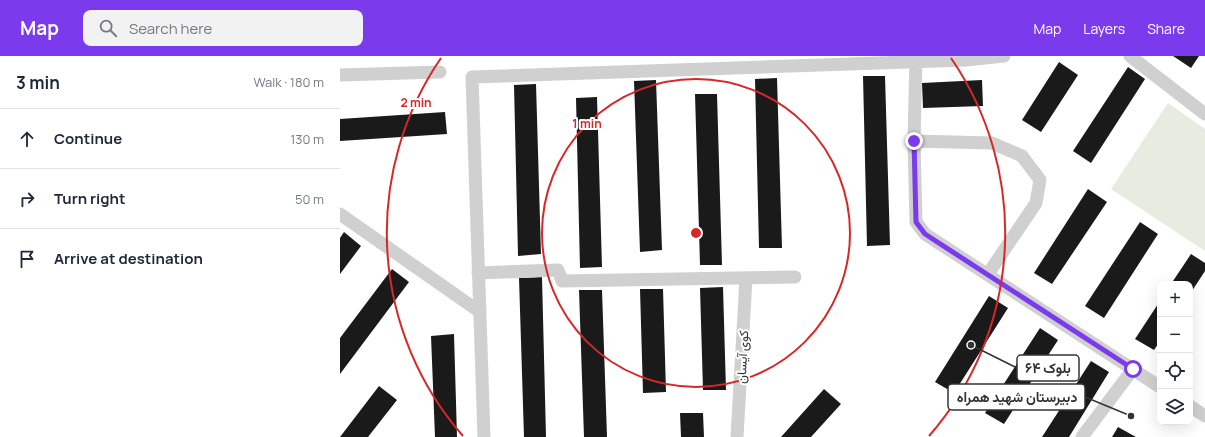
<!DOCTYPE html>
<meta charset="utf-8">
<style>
:root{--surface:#fff;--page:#f2f2f3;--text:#1f2937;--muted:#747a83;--line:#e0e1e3;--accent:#7c3aed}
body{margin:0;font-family:Manrope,Vazirmatn,sans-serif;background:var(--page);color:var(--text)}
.controls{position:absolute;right:12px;bottom:12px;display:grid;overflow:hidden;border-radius:8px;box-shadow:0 4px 16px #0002}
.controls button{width:36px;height:36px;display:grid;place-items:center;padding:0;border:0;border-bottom:1px solid var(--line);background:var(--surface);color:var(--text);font:20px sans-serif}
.stop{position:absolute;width:12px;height:12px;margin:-9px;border:3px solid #7c3aed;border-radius:50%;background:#fff}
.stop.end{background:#7c3aed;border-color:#fff;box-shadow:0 1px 4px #0008}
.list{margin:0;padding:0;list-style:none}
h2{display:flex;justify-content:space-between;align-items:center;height:52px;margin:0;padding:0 16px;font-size:17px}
h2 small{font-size:13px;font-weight:400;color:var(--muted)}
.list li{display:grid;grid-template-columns:26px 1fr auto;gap:12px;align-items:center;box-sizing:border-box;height:60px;padding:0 16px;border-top:1px solid var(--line)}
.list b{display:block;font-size:15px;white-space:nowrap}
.list em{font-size:13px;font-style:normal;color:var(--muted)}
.icon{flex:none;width:22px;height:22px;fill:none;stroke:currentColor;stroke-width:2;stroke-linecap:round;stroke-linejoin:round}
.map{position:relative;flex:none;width:865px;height:381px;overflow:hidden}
header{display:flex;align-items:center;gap:24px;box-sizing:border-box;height:56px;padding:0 20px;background:var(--accent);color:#fff}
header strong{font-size:19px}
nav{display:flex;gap:22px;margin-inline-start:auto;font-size:14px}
.search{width:280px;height:36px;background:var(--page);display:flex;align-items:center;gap:10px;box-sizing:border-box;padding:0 14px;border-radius:8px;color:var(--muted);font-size:15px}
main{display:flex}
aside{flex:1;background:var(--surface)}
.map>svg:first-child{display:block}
.green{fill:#e6ecdf}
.building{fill:#1a1a1a}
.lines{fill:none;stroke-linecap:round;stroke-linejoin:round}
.minor{stroke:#d0d0d0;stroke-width:13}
.route{stroke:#7c3aed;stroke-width:5}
.ring{fill:none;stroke:#d62828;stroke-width:2}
.labels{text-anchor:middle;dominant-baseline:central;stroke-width:4;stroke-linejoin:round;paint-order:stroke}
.street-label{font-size:13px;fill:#333;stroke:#fff}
.centre{fill:#d62828;stroke:#fff;stroke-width:2}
.ring-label{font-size:12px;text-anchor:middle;font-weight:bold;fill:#d62828;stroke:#fff;stroke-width:4;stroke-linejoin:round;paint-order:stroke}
.leader{fill:none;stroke:#333;stroke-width:1.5}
.callout-dot{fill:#333;stroke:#fff;stroke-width:1.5}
.callout{fill:#fff;stroke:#333;stroke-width:1.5}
.callout-label{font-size:14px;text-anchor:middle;font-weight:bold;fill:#333}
</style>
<header>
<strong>Map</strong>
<div class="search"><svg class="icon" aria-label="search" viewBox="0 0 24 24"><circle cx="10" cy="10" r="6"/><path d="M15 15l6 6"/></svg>Search here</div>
<nav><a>Map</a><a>Layers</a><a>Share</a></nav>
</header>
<main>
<aside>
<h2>3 min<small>Walk · 180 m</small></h2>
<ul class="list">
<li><svg class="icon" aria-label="ahead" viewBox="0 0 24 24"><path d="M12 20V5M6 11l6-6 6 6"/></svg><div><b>Continue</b></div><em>130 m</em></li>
<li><svg class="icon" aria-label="right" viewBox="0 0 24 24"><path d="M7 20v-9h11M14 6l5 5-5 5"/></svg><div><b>Turn right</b></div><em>50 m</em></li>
<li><svg class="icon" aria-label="arrive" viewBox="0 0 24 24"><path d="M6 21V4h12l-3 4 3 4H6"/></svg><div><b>Arrive at destination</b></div></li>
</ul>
</aside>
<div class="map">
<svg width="865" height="381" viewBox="0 0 865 381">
<rect width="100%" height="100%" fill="#fff"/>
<path class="green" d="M 828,47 L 865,73 L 865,195 L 771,133 Z"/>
<path class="building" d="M 833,0 L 859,0 L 851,12 Z
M 719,6 L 738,19 L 701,76 L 682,64 Z
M 788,11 L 805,23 L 751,107 L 733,95 Z
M 523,20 L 545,20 L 550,189 L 527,190 Z
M 437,22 L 442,192 L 419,192 L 415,23 Z
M 316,24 L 322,194 L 300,196 L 294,25 Z
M 642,24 L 643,50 L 583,52 L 582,27 Z
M 196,28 L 201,198 L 178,200 L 174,29 Z
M 355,38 L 377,38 L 382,209 L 360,209 Z
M 257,41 L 262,211 L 240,212 L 236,42 Z
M 105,56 L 107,78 L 0,85 L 0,63 Z
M 748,133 L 767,146 L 712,228 L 694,217 Z
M 800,166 L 818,178 L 764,262 L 745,250 Z
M 4,176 L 21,190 L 0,218 L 0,182 Z
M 851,198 L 865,207 L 865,215 L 850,238 L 850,228 L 831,228 Z
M 52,213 L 69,226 L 0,318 L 0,282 Z
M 202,221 L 206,381 L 184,381 L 179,222 Z
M 383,231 L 386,334 L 363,334 L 360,232 Z
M 300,233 L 323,233 L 326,336 L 303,337 Z
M 239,234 L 262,234 L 267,381 L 244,381 Z
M 649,240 L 668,252 L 614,337 L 595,326 Z
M 820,245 L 820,285 L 814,294 L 795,283 Z
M 700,272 L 718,284 L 664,368 L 645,357 Z
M 114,278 L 117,381 L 95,381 L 91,280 Z
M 751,305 L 769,316 L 729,381 L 702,381 Z
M 39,330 L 57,344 L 28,381 L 0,381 Z
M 484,333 L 501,348 L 471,381 L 441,381 Z
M 340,357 L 363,357 L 364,381 L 341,381 Z
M 778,371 L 796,381 L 772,381 Z"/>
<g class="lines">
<path class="minor" d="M 576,0 L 574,85 L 576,166 L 585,178 L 820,331
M 790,0 L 865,58
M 0,19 L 100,16
M 574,85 L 652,87 L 682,100 L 700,124 L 696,147 L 648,218
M 0,158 L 140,256
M 138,217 L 218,214 L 222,225 L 455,221
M 850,350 L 865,360
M 144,381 L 132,21 L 626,4 L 664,0
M 397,381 L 406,222
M 742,381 L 793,313"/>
</g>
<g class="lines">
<path class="route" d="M 574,85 L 576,166 L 585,178 L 793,313"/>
</g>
<g class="ring">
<circle cx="356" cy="177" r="154"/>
<path d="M123 380A309 309 0 0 1 101 2M611 2A309 309 0 0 1 589 380"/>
</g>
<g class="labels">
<g class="street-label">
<text transform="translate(402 301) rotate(-87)">کوی آیسان</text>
</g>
</g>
<circle cx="356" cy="177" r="6" class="centre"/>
<g class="ring-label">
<text x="76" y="51">2 min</text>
<text x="247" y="72">1 min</text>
</g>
<path class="leader" d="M631 289L677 312M791 360L745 341"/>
<g class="callout-dot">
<circle cx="631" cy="289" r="4"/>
<circle cx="791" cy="360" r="4"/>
</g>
<g class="callout">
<rect x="677" y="299" width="62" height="26" rx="4"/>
<rect x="608" y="328" width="137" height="26" rx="4"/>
</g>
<g class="callout-label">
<text x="708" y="317">بلوک ۶۴</text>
<text x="677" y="346">دبیرستان شهید همراه</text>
</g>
</svg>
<div class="controls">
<button>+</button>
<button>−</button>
<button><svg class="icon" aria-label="locate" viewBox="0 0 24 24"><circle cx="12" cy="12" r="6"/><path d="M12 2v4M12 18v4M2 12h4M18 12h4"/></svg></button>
<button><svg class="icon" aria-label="layers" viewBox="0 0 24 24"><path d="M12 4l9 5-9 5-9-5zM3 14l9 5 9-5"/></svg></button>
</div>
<div class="stop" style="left:793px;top:313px"></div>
<div class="stop end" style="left:574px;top:85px"></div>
</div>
</main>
